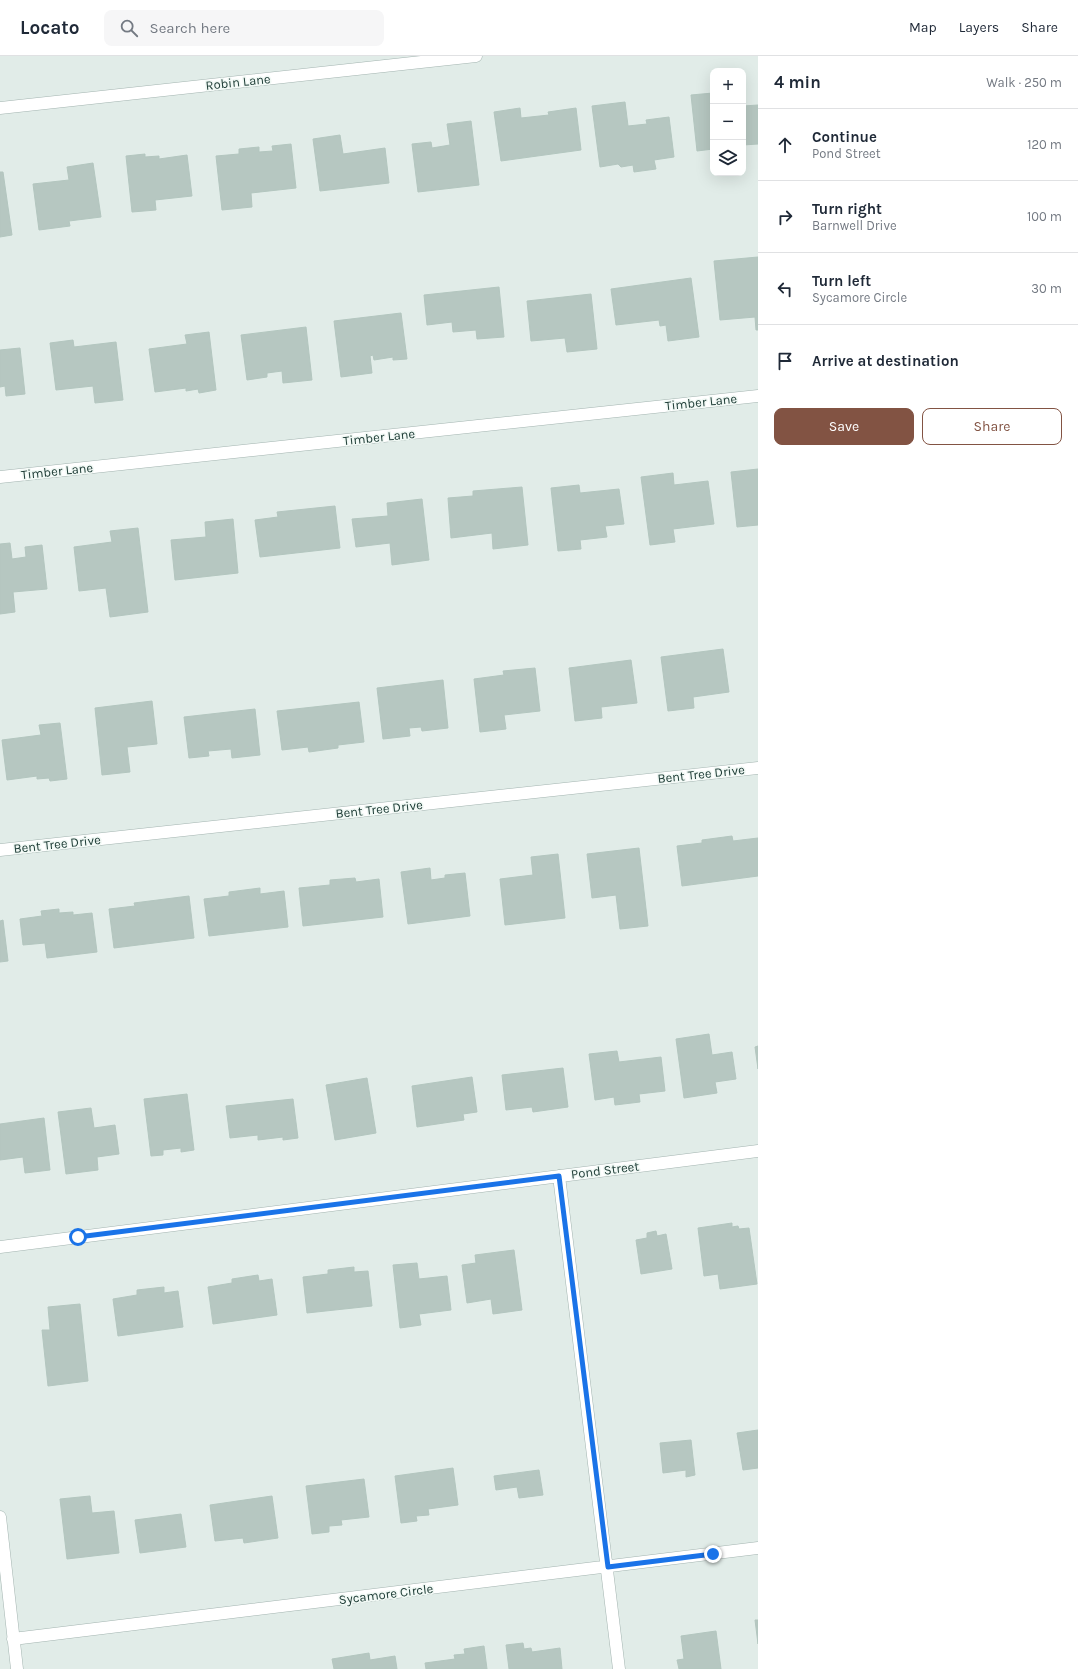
<!DOCTYPE html>
<meta charset="utf-8">
<style>
:root{--surface:#fff;--page:#f6f6f7;--text:#1f2937;--muted:#747a83;--line:#e0e1e3;--accent:#825343}
body{margin:0;font-family:Karla,sans-serif;background:var(--page);color:var(--text)}
.controls{position:absolute;right:12px;top:12px;display:grid;overflow:hidden;border-radius:8px;box-shadow:0 4px 16px #0002}
.controls button{width:36px;height:36px;display:grid;place-items:center;padding:0;border:0;border-bottom:1px solid var(--line);background:var(--surface);color:var(--text);font:20px sans-serif}
.stop{position:absolute;width:12px;height:12px;margin:-9px;border:3px solid #1a73e8;border-radius:50%;background:#fff}
.stop.end{background:#1a73e8;border-color:#fff;box-shadow:0 1px 4px #0008}
.list{margin:0;padding:0;list-style:none}
h2{display:flex;justify-content:space-between;align-items:center;height:52px;margin:0;padding:0 16px;font-size:17px}
h2 small{font-size:13px;font-weight:400;color:var(--muted)}
.list li{display:grid;grid-template-columns:26px 1fr auto;gap:12px;align-items:center;box-sizing:border-box;height:72px;padding:0 16px;border-top:1px solid var(--line)}
.list b{display:block;font-size:15px;white-space:nowrap}
.list p{margin:0;font-size:13px;white-space:nowrap;color:var(--muted)}
.list em{font-size:13px;font-style:normal;color:var(--muted)}
.actions{display:flex;gap:8px;padding:12px 16px}
.actions a{flex:1;padding:9px 0;border:1px solid var(--accent);border-radius:8px;text-align:center;font-size:14px;color:var(--accent)}
.actions .main{background:var(--accent);color:#fff}
.icon{flex:none;width:22px;height:22px;fill:none;stroke:currentColor;stroke-width:2;stroke-linecap:round;stroke-linejoin:round}
.map{position:relative;flex:none;width:758px;height:1613px;overflow:hidden}
header{display:flex;align-items:center;gap:24px;box-sizing:border-box;height:56px;padding:0 20px;background:var(--surface);border-bottom:1px solid var(--line)}
header strong{font-size:19px}
nav{display:flex;gap:22px;margin-inline-start:auto;font-size:14px}
.search{width:280px;height:36px;background:var(--page);display:flex;align-items:center;gap:10px;box-sizing:border-box;padding:0 14px;border-radius:8px;color:var(--muted);font-size:15px}
main{display:flex}
aside{flex:1;background:var(--surface)}
.map>svg:first-child{display:block}
.building{fill:#b6c7c1;stroke:#b3c6bf}
.lines{fill:none;stroke-linecap:round;stroke-linejoin:round}
.street-casing{stroke:#a3b4b0;stroke-width:13}
.street{stroke:#fff;stroke-width:12}
.route{stroke:#1a73e8;stroke-width:5}
.labels{text-anchor:middle;dominant-baseline:central;stroke-width:3;stroke-linejoin:round;paint-order:stroke}
.street-label{font-size:13px;fill:#203e38;stroke:#f1f9f5}
</style>
<header>
<strong>Locato</strong>
<div class="search"><svg class="icon" aria-label="search" viewBox="0 0 24 24"><circle cx="10" cy="10" r="6"/><path d="M15 15l6 6"/></svg>Search here</div>
<nav><a>Map</a><a>Layers</a><a>Share</a></nav>
</header>
<main>
<div class="map">
<svg width="758" height="1613" viewBox="0 0 758 1613">
<rect width="100%" height="100%" fill="#e1ece8"/>
<path class="building" d="M 713,37 L 713,93 L 697,95 L 691,39 Z
M 625,46 L 628,70 L 647,68 L 646,64 L 669,61 L 674,101 L 654,104 L 656,113 L 634,116 L 633,109 L 621,111 L 618,108 L 600,111 L 592,50 Z
M 758,49 L 758,88 L 743,89 L 743,50 Z
M 520,52 L 521,62 L 549,59 L 548,56 L 576,52 L 581,94 L 501,105 L 494,56 Z
M 471,65 L 479,129 L 418,136 L 412,88 L 431,86 L 432,92 L 450,89 L 447,68 Z
M 340,79 L 343,98 L 385,92 L 389,127 L 320,135 L 313,83 Z
M 291,88 L 296,132 L 251,137 L 252,151 L 222,154 L 216,100 L 239,98 L 239,93 L 259,91 L 259,96 L 273,95 L 272,90 Z
M 145,98 L 145,101 L 159,100 L 159,103 L 187,99 L 192,140 L 155,144 L 156,154 L 132,156 L 126,100 Z
M 93,107 L 101,161 L 69,165 L 70,170 L 39,174 L 33,128 L 69,124 L 67,111 Z
M 0,116 L 3,116 L 12,179 L 0,181 Z
M 758,201 L 758,274 L 756,274 L 755,261 L 720,264 L 714,205 Z
M 691,222 L 699,281 L 668,285 L 666,269 L 660,270 L 659,264 L 616,269 L 611,233 Z
M 499,231 L 504,281 L 477,283 L 476,274 L 453,276 L 452,266 L 427,269 L 424,239 Z
M 591,238 L 597,293 L 567,296 L 565,282 L 531,285 L 527,245 Z
M 401,257 L 407,303 L 393,304 L 393,301 L 374,304 L 373,299 L 370,300 L 372,317 L 341,321 L 334,265 Z
M 306,271 L 312,324 L 283,327 L 282,315 L 267,317 L 267,321 L 247,324 L 241,279 Z
M 209,276 L 216,334 L 199,337 L 198,333 L 186,335 L 186,332 L 155,336 L 149,293 L 187,288 L 185,279 Z
M 73,284 L 74,291 L 116,286 L 123,344 L 95,347 L 93,330 L 56,334 L 50,287 Z
M 20,292 L 25,338 L 6,340 L 5,330 L 0,331 L 0,294 Z
M 758,413 L 758,469 L 737,471 L 731,416 Z
M 673,417 L 674,429 L 708,425 L 714,468 L 673,473 L 675,486 L 650,489 L 641,421 Z
M 579,429 L 580,437 L 619,433 L 624,468 L 605,470 L 607,481 L 580,484 L 581,493 L 558,495 L 551,432 Z
M 522,431 L 528,489 L 493,493 L 492,477 L 451,482 L 448,442 L 473,440 L 473,435 Z
M 422,443 L 429,504 L 392,509 L 390,487 L 356,491 L 352,463 L 388,460 L 387,447 Z
M 335,450 L 340,492 L 260,501 L 255,464 L 278,461 L 277,456 Z
M 233,463 L 238,517 L 175,524 L 171,484 L 206,481 L 205,466 Z
M 138,472 L 148,556 L 110,561 L 106,532 L 79,535 L 74,491 L 112,486 L 110,475 Z
M 10,487 L 12,503 L 26,501 L 25,491 L 42,489 L 47,533 L 13,536 L 15,556 L 0,558 L 0,488 Z
M 723,593 L 729,636 L 693,641 L 694,652 L 668,655 L 661,601 Z
M 631,604 L 637,647 L 601,651 L 602,662 L 575,665 L 569,612 Z
M 535,612 L 540,655 L 504,659 L 506,673 L 480,676 L 474,623 L 504,619 L 503,615 Z
M 443,624 L 448,672 L 422,675 L 421,671 L 409,672 L 410,680 L 383,683 L 377,632 Z
M 152,645 L 157,688 L 127,691 L 130,716 L 102,719 L 95,652 Z
M 359,646 L 364,686 L 338,689 L 338,692 L 309,696 L 308,691 L 282,694 L 277,655 Z
M 255,653 L 260,699 L 232,702 L 231,693 L 208,695 L 209,700 L 189,702 L 184,661 Z
M 60,667 L 67,723 L 50,725 L 49,722 L 37,723 L 37,720 L 7,724 L 2,684 L 41,679 L 39,669 Z
M 732,780 L 733,785 L 758,782 L 758,820 L 682,830 L 677,790 L 702,787 L 702,784 Z
M 639,792 L 648,870 L 620,873 L 616,839 L 592,842 L 587,798 Z
M 558,798 L 565,862 L 505,869 L 500,823 L 533,819 L 531,801 Z
M 430,812 L 431,824 L 445,822 L 445,819 L 465,817 L 470,860 L 408,868 L 401,816 Z
M 355,822 L 356,826 L 379,823 L 383,861 L 303,870 L 299,832 L 330,829 L 330,824 Z
M 260,832 L 260,838 L 284,835 L 288,871 L 209,880 L 204,843 L 229,840 L 229,836 Z
M 189,840 L 194,882 L 114,892 L 109,853 L 135,850 L 134,847 Z
M 59,853 L 59,857 L 73,856 L 73,859 L 92,857 L 97,896 L 47,902 L 45,887 L 23,889 L 20,863 L 42,860 L 41,855 Z
M 3,864 L 8,905 L 0,906 L 0,865 Z
M 709,978 L 712,999 L 732,996 L 736,1023 L 715,1026 L 717,1037 L 684,1042 L 676,983 Z
M 758,990 L 758,1013 L 755,991 Z
M 617,995 L 619,1006 L 661,1001 L 665,1035 L 639,1038 L 640,1046 L 615,1049 L 614,1041 L 595,1044 L 589,998 Z
M 563,1012 L 568,1051 L 533,1056 L 532,1051 L 506,1054 L 502,1019 Z
M 472,1021 L 477,1056 L 463,1058 L 464,1064 L 417,1071 L 412,1030 Z
M 367,1022 L 376,1077 L 335,1084 L 326,1029 Z
M 187,1038 L 194,1094 L 181,1096 L 181,1092 L 163,1094 L 163,1099 L 151,1100 L 144,1043 Z
M 293,1043 L 298,1082 L 283,1084 L 283,1081 L 258,1084 L 258,1079 L 230,1082 L 226,1050 Z
M 91,1052 L 94,1072 L 115,1069 L 119,1098 L 97,1101 L 98,1114 L 66,1118 L 58,1056 Z
M 44,1062 L 50,1114 L 25,1117 L 23,1101 L 0,1104 L 0,1068 Z
M 732,1167 L 732,1171 L 738,1170 L 739,1173 L 749,1172 L 757,1228 L 720,1233 L 718,1218 L 704,1220 L 698,1172 Z
M 656,1175 L 657,1180 L 666,1178 L 672,1213 L 641,1218 L 636,1184 L 647,1182 L 647,1177 Z
M 514,1194 L 522,1254 L 493,1258 L 491,1243 L 467,1247 L 462,1209 L 476,1207 L 475,1199 Z
M 417,1207 L 419,1223 L 447,1220 L 451,1254 L 419,1258 L 421,1269 L 400,1272 L 393,1209 Z
M 354,1211 L 354,1216 L 368,1215 L 372,1250 L 307,1257 L 303,1221 L 328,1218 L 328,1214 Z
M 258,1219 L 259,1225 L 272,1223 L 277,1259 L 213,1268 L 208,1231 L 232,1227 L 232,1223 Z
M 164,1231 L 164,1237 L 178,1235 L 183,1271 L 118,1280 L 113,1243 L 137,1239 L 137,1234 Z
M 80,1248 L 88,1325 L 48,1330 L 42,1274 L 50,1274 L 48,1251 Z
M 758,1374 L 758,1412 L 743,1414 L 737,1377 Z
M 691,1384 L 695,1419 L 686,1421 L 686,1414 L 663,1417 L 660,1387 Z
M 453,1412 L 458,1449 L 428,1453 L 429,1459 L 416,1460 L 417,1465 L 401,1467 L 395,1420 Z
M 539,1414 L 543,1439 L 519,1442 L 517,1431 L 496,1434 L 494,1420 Z
M 364,1423 L 369,1461 L 341,1464 L 342,1469 L 329,1470 L 329,1476 L 312,1478 L 306,1430 Z
M 90,1440 L 92,1457 L 114,1455 L 119,1497 L 67,1503 L 60,1443 Z
M 272,1440 L 278,1482 L 244,1487 L 243,1482 L 215,1485 L 210,1449 Z
M 181,1458 L 186,1491 L 140,1497 L 135,1464 Z
M 755,1564 L 758,1564 L 758,1588 Z
M 716,1575 L 721,1613 L 679,1613 L 677,1604 L 684,1603 L 681,1580 Z
M 523,1587 L 524,1593 L 531,1592 L 532,1596 L 560,1592 L 562,1613 L 509,1613 L 506,1589 Z
M 484,1590 L 487,1613 L 426,1613 L 425,1607 L 455,1603 L 454,1599 L 465,1598 L 464,1593 Z
M 369,1597 L 370,1604 L 395,1600 L 397,1613 L 334,1613 L 332,1603 Z"/>
<g class="lines">
<g class="street-casing">
<path id="street" d="M 0,52 L 476,0
M 0,421 L 758,340
M 0,794 L 758,712
M 559,1120 L 619,1613
M 0,1191 L 758,1095
M 0,1461 L 17,1613
M 13,1583 L 758,1492"/>
</g>
<use href="#street" class="street"/>
</g>
<g class="lines">
<path class="route" d="M 78,1181 L 559,1120 L 608,1511 L 713,1498"/>
</g>
<g class="labels">
<g class="street-label">
<text transform="translate(238 26) rotate(-6)">Robin Lane</text>
<text transform="translate(701 346) rotate(-6)">Timber Lane</text>
<text transform="translate(379 381) rotate(-6)">Timber Lane</text>
<text transform="translate(57 415) rotate(-6)">Timber Lane</text>
<text transform="translate(701 718) rotate(-6)">Bent Tree Drive</text>
<text transform="translate(379 753) rotate(-6)">Bent Tree Drive</text>
<text transform="translate(57 788) rotate(-6)">Bent Tree Drive</text>
<text transform="translate(605 1114) rotate(-7)">Pond Street</text>
<text transform="translate(386 1538) rotate(-7)">Sycamore Circle</text>
</g>
</g>
</svg>
<div class="controls">
<button>+</button>
<button>−</button>
<button><svg class="icon" aria-label="layers" viewBox="0 0 24 24"><path d="M12 4l9 5-9 5-9-5zM3 14l9 5 9-5"/></svg></button>
</div>
<div class="stop" style="left:78px;top:1181px"></div>
<div class="stop end" style="left:713px;top:1498px"></div>
</div>
<aside>
<h2>4 min<small>Walk · 250 m</small></h2>
<ul class="list">
<li><svg class="icon" aria-label="ahead" viewBox="0 0 24 24"><path d="M12 20V5M6 11l6-6 6 6"/></svg><div><b>Continue</b><p>Pond Street</p></div><em>120 m</em></li>
<li><svg class="icon" aria-label="right" viewBox="0 0 24 24"><path d="M7 20v-9h11M14 6l5 5-5 5"/></svg><div><b>Turn right</b><p>Barnwell Drive</p></div><em>100 m</em></li>
<li><svg class="icon" aria-label="left" viewBox="0 0 24 24"><path d="M17 20v-9H6M10 6l-5 5 5 5"/></svg><div><b>Turn left</b><p>Sycamore Circle</p></div><em>30 m</em></li>
<li><svg class="icon" aria-label="arrive" viewBox="0 0 24 24"><path d="M6 21V4h12l-3 4 3 4H6"/></svg><div><b>Arrive at destination</b></div></li>
</ul>
<div class="actions"><a class="main">Save</a><a>Share</a></div>
</aside>
</main>
